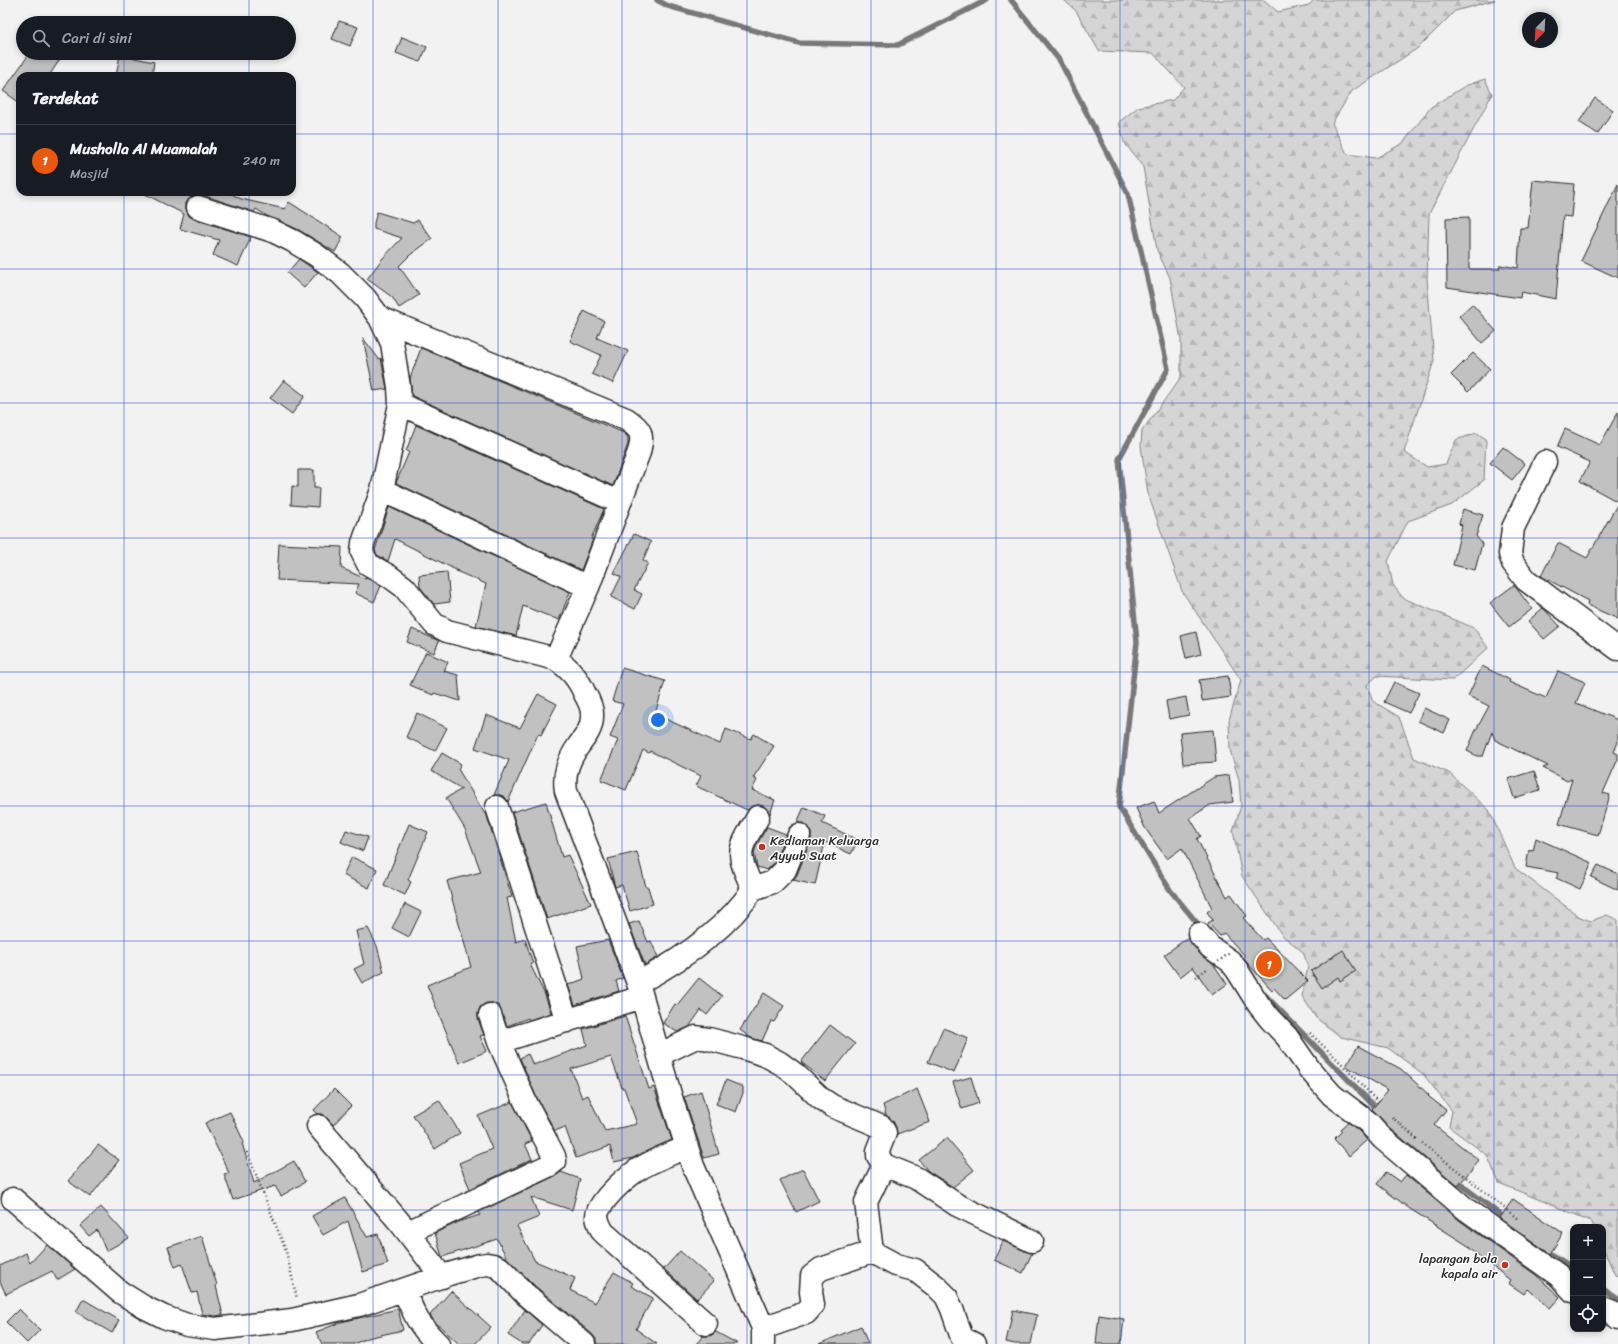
<!DOCTYPE html>
<html lang="id">
<meta charset="utf-8">
<style>
:root{--surface:#171b24;--page:#20242c;--text:#f1f3f6;--muted:#9ea1a6;--line:#363941;--accent:#ea580c}
body{margin:0;font-family:Sriracha,sans-serif;background:var(--page);color:var(--text)}
.controls{position:absolute;right:12px;bottom:12px;display:grid;overflow:hidden;border-radius:8px;box-shadow:0 2px 6px #0003}
.controls button{width:36px;height:36px;display:grid;place-items:center;padding:0;border:0;border-bottom:1px solid var(--line);background:var(--surface);color:var(--text);font:20px sans-serif}
.compass{position:absolute;left:1522px;top:12px;width:36px;height:36px;border-radius:50%;background:var(--surface);box-shadow:0 2px 6px #0003;rotate:204deg}
.you{position:absolute;left:658px;top:720px;width:14px;height:14px;margin:-10px;border:3px solid #fff;border-radius:50%;background:#1a73e8;box-shadow:0 0 0 6px #1a73e833}
.badge{display:grid;place-items:center;width:26px;height:26px;border-radius:50%;background:var(--accent);color:#fff;font-size:13px;font-weight:700}
.pin{position:absolute;translate:-50% -50%;border:2px solid #fff;box-shadow:0 1px 4px #0006}
.list{margin:0;padding:0;list-style:none}
h2{display:flex;justify-content:space-between;align-items:center;height:52px;margin:0;padding:0 16px;font-size:17px}
h2 small{font-size:13px;font-weight:400;color:var(--muted)}
.list li{display:grid;grid-template-columns:26px 1fr auto;gap:12px;align-items:center;box-sizing:border-box;height:72px;padding:0 16px;border-top:1px solid var(--line)}
.list b{display:block;font-size:15px;white-space:nowrap}
.list p{margin:0;font-size:13px;white-space:nowrap;color:var(--muted)}
.list em{font-size:13px;font-style:normal;color:var(--muted)}
.icon{flex:none;width:22px;height:22px;fill:none;stroke:currentColor;stroke-width:2;stroke-linecap:round;stroke-linejoin:round}
.map{position:relative;flex:none;width:1618px;height:1344px;overflow:hidden}
.search{position:absolute;background:var(--surface);box-shadow:0 2px 6px #0003;left:16px;top:16px;width:280px;height:44px;display:flex;align-items:center;gap:10px;box-sizing:border-box;padding:0 14px;border-radius:22px;color:var(--muted);font-size:15px}
.panel{position:absolute;background:var(--surface);box-shadow:0 2px 6px #0003;left:16px;top:72px;width:280px;height:124px;border-radius:12px}
.map>svg:first-child{display:block}
.forest{fill:url(#forest-firs);stroke:#808080}
.lines{fill:none;stroke-linecap:round;stroke-linejoin:round}
.stream{stroke:#787878;stroke-width:5.5}
.building{fill:#c1c1c1;stroke:#2b2b2b;fill-rule:evenodd}
.street-casing{stroke:#2b2b2b;stroke-width:25}
.path{stroke:#2b2b2b;stroke-width:2.5;stroke-dasharray:1 3;stroke-linecap:butt}
.street{stroke:#fff;stroke-width:22}
.path-bridge{stroke:#2b2b2b;stroke-width:2.5;stroke-dasharray:1 3;stroke-linecap:butt}
.grid{fill:none;stroke:#1d4ed8;stroke-width:1;stroke-opacity:0.55}
.poi-dot{fill:#c8321e;stroke:#fff;stroke-width:1.5}
.labels{text-anchor:middle;dominant-baseline:central;stroke-width:3;stroke-linejoin:round;paint-order:stroke}
.poi-label{font-size:13px;fill:#2b2b2b;stroke:#fff;text-anchor:start}
</style>
<div class="map">
<svg width="1618" height="1344" viewBox="0 0 1618 1344">
<defs>
<pattern id="forest-firs" width="22" height="20" patternUnits="userSpaceOnUse"><rect width="22" height="20" fill="#d5d5d5"/><path d="M5 1l3.5 6h-7zM16 11l3.5 6h-7z" fill="#b7b7b7"/></pattern>
</defs>
<rect width="100%" height="100%" fill="#f2f2f2"/>
<filter id="ink" filterUnits="userSpaceOnUse"><feTurbulence type="fractalNoise" baseFrequency=".025" numOctaves="2"/><feDisplacementMap in="SourceGraphic" scale="8" xChannelSelector="R" yChannelSelector="G"/><feConvolveMatrix kernelMatrix="1 2 1 2 8 2 1 2 1" color-interpolation-filters="sRGB"/></filter>
<g filter="url(#ink)">
<path class="forest" d="M 1064,0 L 1264,0 L 1278,12 L 1309,5 L 1314,0 L 1495,0 L 1455,11 L 1418,48 L 1352,91 L 1332,123 L 1347,154 L 1376,158 L 1403,143 L 1431,107 L 1465,86 L 1485,79 L 1492,94 L 1429,214 L 1427,279 L 1434,361 L 1404,452 L 1427,467 L 1446,464 L 1456,440 L 1477,433 L 1486,439 L 1484,480 L 1452,505 L 1408,521 L 1388,561 L 1393,585 L 1403,598 L 1474,628 L 1488,648 L 1453,680 L 1377,676 L 1367,685 L 1373,701 L 1399,717 L 1414,758 L 1449,773 L 1489,810 L 1515,868 L 1580,917 L 1591,921 L 1607,915 L 1618,920 L 1618,1276 L 1615,1275 L 1603,1248 L 1603,1227 L 1594,1227 L 1591,1221 L 1499,1183 L 1487,1155 L 1449,1127 L 1452,1111 L 1423,1074 L 1388,1048 L 1341,1037 L 1316,1018 L 1302,996 L 1308,966 L 1303,952 L 1282,935 L 1242,876 L 1233,831 L 1241,806 L 1239,780 L 1230,750 L 1229,720 L 1241,680 L 1182,591 L 1148,494 L 1141,446 L 1142,431 L 1181,377 L 1181,340 L 1170,278 L 1157,250 L 1143,167 L 1124,142 L 1119,122 L 1138,107 L 1173,100 L 1184,87 L 1153,53 L 1099,51 L 1076,11 Z"/>
<g class="lines">
<path class="stream" d="M 657,0 L 668,6 L 799,43 L 898,45 L 987,0
M 1011,0 L 1060,61 L 1128,194 L 1168,369 L 1119,459 L 1137,642 L 1119,807 L 1170,890 L 1202,929
M 1263,993 L 1379,1111
M 1455,1180 L 1507,1220
M 1525,1235 L 1536,1244 L 1573,1268
M 1603,1289 L 1618,1300"/>
</g>
<path class="building" d="M 339,21 L 358,27 L 350,46 L 332,39 Z
M 402,37 L 427,47 L 420,62 L 396,53 Z
M 30,53 L 64,53 L 49,76 L 20,76 L 20,103 L 3,91 Z
M 120,55 L 154,62 L 152,76 L 116,76 Z
M 1595,98 L 1613,110 L 1598,134 L 1579,122 Z
M 1533,180 L 1574,184 L 1571,217 L 1563,216 L 1556,299 L 1521,292 L 1520,298 L 1447,287 L 1446,218 L 1469,217 L 1469,269 L 1499,269 L 1500,265 L 1518,268 L 1520,228 L 1528,228 Z
M 1618,184 L 1618,278 L 1581,261 Z
M 141,192 L 228,192 L 241,199 L 285,209 L 289,202 L 343,237 L 335,252 L 299,230 L 267,216 L 256,209 L 254,212 L 202,195 L 196,195 L 190,198 L 186,203 L 186,209 L 189,216 L 194,219 L 251,237 L 238,266 L 213,255 L 219,240 L 180,229 L 184,214 Z
M 377,212 L 413,223 L 418,220 L 432,239 L 410,255 L 399,266 L 419,295 L 399,308 L 392,297 L 367,279 L 382,259 L 402,238 L 374,229 L 374,223 Z
M 299,259 L 318,272 L 304,288 L 287,273 Z
M 1472,304 L 1496,331 L 1482,343 L 1459,316 Z
M 584,311 L 604,321 L 597,338 L 628,351 L 613,383 L 592,374 L 601,355 L 570,341 Z
M 363,338 L 379,359 L 381,358 L 387,389 L 374,391 Z
M 421,348 L 624,433 L 628,437 L 628,444 L 613,486 L 412,396 L 410,378 Z
M 1473,353 L 1490,369 L 1468,392 L 1451,375 Z
M 284,380 L 305,396 L 292,414 L 270,398 Z
M 1618,412 L 1618,502 L 1580,481 L 1590,462 L 1557,447 L 1565,429 L 1600,445 Z
M 416,425 L 604,509 L 591,539 L 593,539 L 581,570 L 396,483 L 409,452 L 406,451 Z
M 1503,447 L 1525,464 L 1512,480 L 1490,463 Z
M 298,470 L 314,470 L 314,488 L 319,488 L 318,507 L 291,505 L 292,486 L 298,487 Z
M 1618,503 L 1618,619 L 1587,605 L 1588,601 L 1541,576 L 1558,543 L 1587,558 Z
M 389,507 L 570,592 L 559,620 L 523,606 L 516,636 L 476,626 L 486,584 L 456,571 L 458,571 L 395,539 L 388,561 L 377,555 L 375,550 Z
M 1463,509 L 1483,515 L 1476,536 L 1482,544 L 1475,570 L 1453,565 L 1462,525 L 1459,524 Z
M 634,534 L 651,542 L 643,560 L 648,563 L 634,590 L 642,594 L 635,609 L 611,597 L 621,577 L 614,573 Z
M 279,544 L 342,547 L 341,568 L 366,579 L 366,577 L 381,586 L 374,602 L 355,593 L 359,584 L 277,580 Z
M 447,572 L 450,602 L 434,604 L 420,587 L 419,575 Z
M 1514,585 L 1532,609 L 1509,627 L 1490,603 Z
M 1543,608 L 1560,626 L 1544,639 L 1528,621 Z
M 412,629 L 439,641 L 434,653 L 407,642 Z
M 1196,632 L 1201,654 L 1186,658 L 1181,636 Z
M 426,652 L 448,662 L 444,671 L 458,675 L 460,701 L 434,693 L 433,695 L 410,685 Z
M 1482,666 L 1510,680 L 1509,682 L 1546,698 L 1558,671 L 1585,682 L 1576,703 L 1618,720 L 1618,742 L 1614,752 L 1618,754 L 1618,759 L 1603,793 L 1610,795 L 1598,835 L 1559,824 L 1572,779 L 1567,781 L 1543,768 L 1548,766 L 1495,740 L 1492,732 L 1483,756 L 1477,756 L 1467,751 L 1475,732 L 1489,706 L 1468,696 Z
M 622,668 L 665,681 L 655,714 L 720,744 L 726,729 L 751,739 L 754,734 L 774,746 L 753,778 L 757,780 L 752,790 L 775,800 L 770,814 L 764,806 L 758,805 L 752,806 L 747,810 L 696,786 L 701,776 L 650,751 L 649,753 L 643,750 L 626,790 L 601,780 L 618,740 L 610,737 L 623,704 L 612,701 Z
M 1228,676 L 1231,697 L 1202,701 L 1199,680 Z
M 1394,682 L 1419,693 L 1409,713 L 1384,702 Z
M 538,694 L 557,704 L 541,735 L 538,734 L 508,802 L 505,797 L 500,795 L 494,795 L 509,760 L 475,748 L 486,715 L 520,728 Z
M 1186,697 L 1189,715 L 1169,719 L 1166,701 Z
M 1424,708 L 1450,720 L 1444,733 L 1418,721 Z
M 417,713 L 447,728 L 435,751 L 406,737 Z
M 1213,730 L 1216,762 L 1183,764 L 1180,733 Z
M 442,753 L 461,764 L 458,769 L 485,814 L 486,813 L 512,897 L 507,898 L 516,942 L 525,939 L 533,964 L 530,964 L 545,995 L 551,1013 L 529,1020 L 528,1018 L 507,1026 L 499,1006 L 493,1003 L 486,1003 L 480,1007 L 478,1013 L 478,1019 L 484,1035 L 480,1036 L 487,1051 L 459,1063 L 427,985 L 471,967 L 447,881 L 481,872 L 465,829 L 446,798 L 462,789 L 431,771 Z
M 1534,771 L 1540,790 L 1514,798 L 1508,779 Z
M 1229,775 L 1233,802 L 1210,805 L 1190,818 L 1201,836 L 1197,839 L 1227,897 L 1231,894 L 1247,916 L 1243,918 L 1263,940 L 1266,938 L 1308,981 L 1285,1000 L 1274,988 L 1272,990 L 1249,965 L 1243,958 L 1245,956 L 1224,933 L 1220,936 L 1208,923 L 1213,920 L 1207,912 L 1212,908 L 1182,848 L 1167,859 L 1145,828 L 1136,808 L 1154,801 L 1159,813 L 1214,777 Z
M 546,802 L 562,857 L 568,855 L 591,904 L 547,919 L 512,812 Z
M 804,807 L 825,816 L 822,823 L 858,840 L 851,854 L 825,842 L 815,885 L 793,880 L 797,875 L 811,839 L 811,833 L 809,827 L 803,823 L 797,823 Z
M 409,824 L 428,832 L 408,880 L 411,882 L 405,895 L 384,885 Z
M 767,827 L 786,834 L 774,863 L 767,870 L 757,867 L 754,853 L 757,844 Z
M 346,830 L 368,837 L 363,851 L 341,842 Z
M 1536,838 L 1592,863 L 1580,889 L 1556,878 L 1559,873 L 1526,867 L 1529,850 L 1533,851 Z
M 637,852 L 646,887 L 648,887 L 653,904 L 630,911 L 622,885 L 615,887 L 608,859 Z
M 352,857 L 377,869 L 369,888 L 343,875 Z
M 1598,865 L 1618,874 L 1618,890 L 1591,877 Z
M 405,904 L 421,912 L 409,937 L 392,928 Z
M 639,921 L 648,942 L 651,941 L 658,957 L 645,965 L 629,924 Z
M 368,928 L 377,946 L 384,972 L 362,983 L 354,969 L 364,964 L 356,931 Z
M 1187,938 L 1201,955 L 1214,965 L 1227,984 L 1212,995 L 1193,967 L 1180,977 L 1164,955 Z
M 608,940 L 623,978 L 616,981 L 619,991 L 575,1005 L 568,985 L 584,979 L 577,946 Z
M 1343,950 L 1356,971 L 1340,981 L 1338,977 L 1322,988 L 1311,971 Z
M 699,978 L 722,996 L 707,1015 L 701,1010 L 689,1027 L 677,1032 L 663,1023 L 675,1004 L 677,1005 Z
M 764,993 L 784,1006 L 774,1022 L 771,1021 L 762,1041 L 751,1038 L 740,1030 Z
M 625,1016 L 649,1089 L 654,1087 L 672,1140 L 633,1158 L 614,1162 L 610,1146 L 576,1158 L 565,1127 L 555,1131 L 536,1096 L 520,1058 L 528,1054 L 533,1065 L 587,1045 L 583,1029 ZM 611,1057 L 622,1088 L 624,1088 L 637,1124 L 605,1131 L 588,1095 L 582,1098 L 571,1069 Z
M 830,1025 L 855,1044 L 825,1081 L 801,1062 Z
M 943,1028 L 968,1038 L 954,1073 L 928,1062 Z
M 1358,1046 L 1401,1069 L 1429,1095 L 1428,1096 L 1446,1110 L 1434,1125 L 1479,1160 L 1458,1186 L 1391,1129 L 1372,1109 L 1388,1090 L 1346,1066 Z
M 971,1077 L 979,1103 L 962,1109 L 953,1082 Z
M 726,1080 L 743,1087 L 743,1093 L 736,1112 L 716,1104 Z
M 334,1089 L 351,1106 L 333,1125 L 327,1118 L 323,1114 L 318,1114 L 314,1110 Z
M 917,1089 L 930,1122 L 897,1134 L 896,1127 L 893,1121 L 886,1115 L 883,1105 Z
M 701,1091 L 719,1154 L 704,1158 L 684,1097 Z
M 439,1100 L 460,1133 L 435,1149 L 413,1115 Z
M 512,1102 L 532,1141 L 525,1144 L 532,1159 L 470,1189 L 459,1163 L 492,1149 L 478,1116 Z
M 230,1112 L 244,1142 L 242,1143 L 254,1183 L 294,1161 L 305,1182 L 281,1196 L 275,1186 L 233,1200 L 224,1174 L 229,1173 L 205,1123 Z
M 1348,1122 L 1359,1131 L 1367,1140 L 1349,1156 L 1334,1139 L 1342,1131 L 1340,1129 Z
M 947,1138 L 974,1170 L 953,1187 L 928,1171 L 919,1160 Z
M 98,1145 L 119,1160 L 90,1197 L 68,1181 Z
M 803,1169 L 819,1201 L 796,1212 L 780,1180 Z
M 561,1172 L 580,1179 L 572,1210 L 531,1197 L 539,1217 L 517,1226 L 535,1261 L 575,1278 L 570,1290 L 595,1303 L 614,1272 L 633,1283 L 631,1286 L 653,1298 L 636,1329 L 657,1344 L 596,1344 L 596,1339 L 592,1334 L 534,1285 L 507,1258 L 497,1239 L 442,1257 L 435,1233 L 461,1221 L 480,1215 L 479,1212 L 555,1176 Z
M 1386,1172 L 1400,1182 L 1406,1175 L 1459,1220 L 1536,1275 L 1560,1297 L 1550,1308 L 1528,1289 L 1524,1294 L 1508,1283 L 1510,1280 L 1469,1248 L 1470,1247 L 1410,1209 L 1377,1184 Z
M 345,1198 L 367,1237 L 378,1234 L 388,1264 L 363,1272 L 348,1221 L 323,1235 L 312,1216 Z
M 1513,1199 L 1563,1233 L 1550,1254 L 1500,1218 Z
M 101,1207 L 129,1238 L 106,1251 L 97,1230 L 89,1236 L 80,1226 Z
M 202,1236 L 217,1285 L 216,1286 L 223,1315 L 215,1316 L 202,1314 L 197,1292 L 192,1293 L 182,1264 L 175,1267 L 168,1247 Z
M 1003,1241 L 1027,1252 L 1032,1253 L 1023,1273 L 994,1260 Z
M 47,1245 L 75,1269 L 57,1280 L 52,1271 L 6,1294 L 0,1282 L 0,1266 L 26,1253 L 30,1263 Z
M 680,1251 L 714,1281 L 697,1299 L 664,1269 Z
M 451,1291 L 491,1327 L 475,1344 L 459,1344 L 434,1321 L 430,1315 Z
M 83,1299 L 119,1320 L 112,1333 L 76,1312 Z
M 19,1309 L 40,1330 L 27,1343 L 6,1322 Z
M 398,1309 L 403,1330 L 367,1338 L 354,1344 L 322,1344 L 316,1332 L 341,1322 Z
M 525,1310 L 542,1325 L 529,1344 L 522,1344 L 508,1335 Z
M 1013,1310 L 1037,1315 L 1031,1344 L 1015,1344 L 1006,1342 Z
M 1099,1315 L 1124,1319 L 1121,1344 L 1096,1344 Z
M 861,1326 L 868,1344 L 819,1344 Z
M 716,1332 L 738,1344 L 696,1344 L 703,1336 L 710,1336 Z"/>
<g class="lines">
<g class="street-casing">
<path id="street" d="M 198,207 L 273,231 L 293,241 L 316,255 L 340,273 L 365,298 L 380,318 L 392,343 L 399,387 L 400,404 L 382,490 L 363,543 L 362,552 L 368,564 L 389,576 L 404,587 L 434,624 L 447,631 L 556,659 C 570,669 578,678 585,694 C 589,701 593,709 592,717 C 592,729 585,737 579,745 C 569,759 563,773 566,791 L 638,983 L 670,1094 L 693,1166 L 763,1328 L 763,1344
M 380,318 L 626,419 C 641,429 644,434 639,452 L 588,587 L 556,659
M 400,404 L 619,502
M 1545,462 L 1513,528 L 1510,554 L 1513,563 L 1526,580 L 1618,649
M 382,490 L 588,587
M 497,807 L 567,1021
M 753,889 L 773,882 L 785,870 L 799,835
M 1199,934 L 1210,947 L 1230,961 L 1237,970 L 1259,1005 L 1270,1019 L 1287,1037 L 1310,1070 L 1332,1095 L 1368,1122 L 1382,1138 L 1467,1210 L 1558,1275 L 1573,1291
M 638,983 C 679,961 727,929 753,889 C 736,851 737,853 758,817
M 490,1015 L 499,1042
M 659,1055 L 696,1037 L 709,1039 L 743,1048 L 765,1055 L 780,1063 L 795,1074 L 820,1098 L 832,1106 L 882,1127 L 885,1133 L 878,1151 L 878,1156 L 884,1165 L 916,1178 L 957,1205 L 1032,1241
M 318,1126 L 402,1225 L 442,1277
M 687,1147 C 671,1154 650,1161 636,1171 C 625,1178 596,1204 597,1217 C 598,1223 600,1227 603,1232 L 706,1324
M 13,1199 L 120,1292 L 144,1307 L 164,1317 L 187,1325 L 215,1329 L 292,1320 L 359,1305 L 449,1274 L 480,1265 L 487,1264 L 493,1265 L 500,1268 L 525,1294 L 584,1344
M 408,1232 L 550,1165 L 555,1161 L 554,1156 L 525,1101 L 499,1042 L 642,997
M 872,1252 L 866,1202 L 884,1165
M 404,1290 C 414,1314 418,1325 438,1344
M 1603,1309 L 1613,1313 L 1618,1318
M 763,1328 L 806,1313 L 813,1305 L 811,1292 L 812,1276 L 821,1269 L 872,1252 L 896,1265 L 915,1270 L 937,1287 L 946,1296 L 952,1309 L 962,1338 L 974,1344"/>
</g>
<path class="path" d="M 1196,977 L 1207,969
M 1310,1033 L 1340,1062 L 1378,1102
M 1392,1117 L 1418,1140
M 1422,1143 L 1475,1184 L 1519,1220
M 247,1152 L 286,1251 L 297,1299"/>
<use href="#street" class="street"/>
<path class="path-bridge" d="M 1215,964 L 1231,952"/>
</g>
</g>
<path class="grid" d="M 124,0 L 124,23M 249,0 L 249,23M 373,0 L 373,1344M 498,0 L 498,1344M 622,0 L 622,1344M 747,0 L 747,1344M 871,0 L 871,1344M 996,0 L 996,1344M 1120,0 L 1120,1344M 1245,0 L 1245,1344M 1369,0 L 1369,1344M 1494,0 L 1494,1344M 124,53 L 124,76M 249,53 L 249,76M 0,134 L 20,134M 292,134 L 1618,134M 124,192 L 124,1344M 249,192 L 249,1344M 0,269 L 1618,269M 0,403 L 1618,403M 0,538 L 1618,538M 0,672 L 1618,672M 0,806 L 1618,806M 0,941 L 1618,941M 0,1075 L 1618,1075M 0,1210 L 1618,1210"/>
<g class="poi-dot">
<circle cx="762" cy="847" r="4"/>
<circle cx="1505" cy="1265" r="4"/>
</g>
<g class="labels">
<g class="poi-label">
<text x="770" y="840">Kediaman Keluarga<tspan x="770" dy="15">Ayyub Suat</tspan></text>
<text x="1497" y="1258" text-anchor="end">lapangan bola<tspan x="1497" dy="15">kapala air</tspan></text>
</g>
</g>
</svg>
<div class="controls">
<button>+</button>
<button>−</button>
<button><svg class="icon" aria-label="locate" viewBox="0 0 24 24"><circle cx="12" cy="12" r="6"/><path d="M12 2v4M12 18v4M2 12h4M18 12h4"/></svg></button>
</div>
<svg class="compass" viewBox="-18 -18 36 36"><path d="M0-13l5 13h-10z" fill="#e53935"/><path d="M0 13l5-13h-10z" fill="#9ea1a6"/></svg>
<div class="you"></div>
<div class="pin badge" style="left:1269px;top:964px">1</div>
<div class="search"><svg class="icon" aria-label="search" viewBox="0 0 24 24"><circle cx="10" cy="10" r="6"/><path d="M15 15l6 6"/></svg>Cari di sini</div>
<section class="panel">
<h2>Terdekat<small></small></h2>
<ul class="list">
<li><span class="badge">1</span><div><b>Musholla Al Muamalah</b><p>Masjid</p></div><em>240 m</em></li>
</ul>
</section>
</div>
